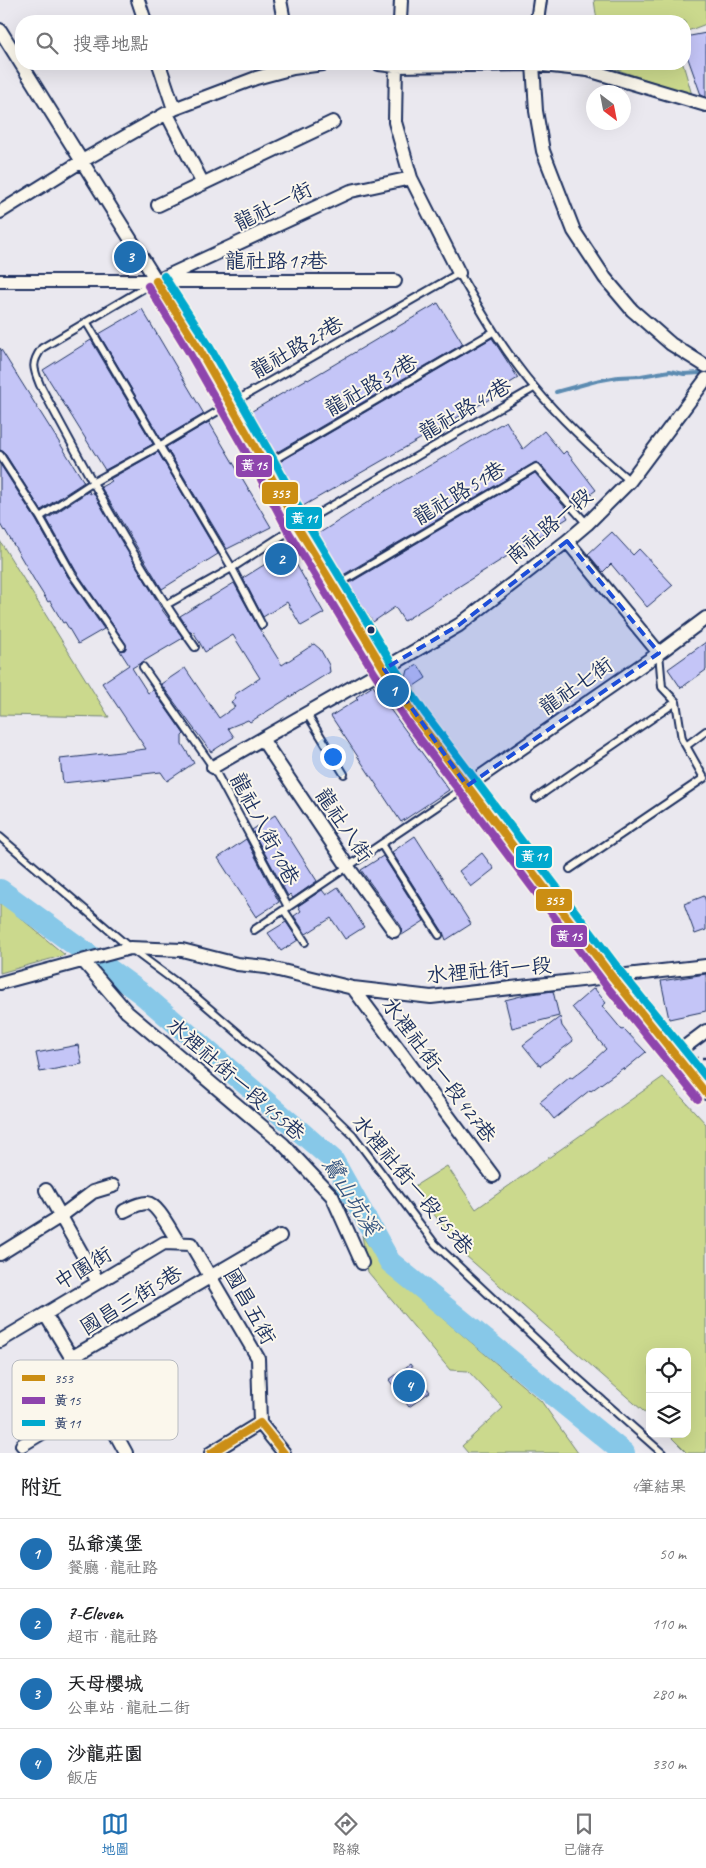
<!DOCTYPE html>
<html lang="zh-TW">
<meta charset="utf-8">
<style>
:root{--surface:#fff;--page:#f2f2f2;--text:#202124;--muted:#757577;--line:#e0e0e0;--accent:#1f6fb2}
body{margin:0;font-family:Caveat,"LXGW WenKai TC",sans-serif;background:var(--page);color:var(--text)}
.controls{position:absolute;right:15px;bottom:15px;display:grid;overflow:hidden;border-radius:10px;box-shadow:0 5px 20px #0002}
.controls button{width:45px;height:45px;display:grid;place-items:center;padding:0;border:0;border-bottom:1px solid var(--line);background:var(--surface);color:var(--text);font:25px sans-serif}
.compass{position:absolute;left:586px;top:85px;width:45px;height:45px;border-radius:50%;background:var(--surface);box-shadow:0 5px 20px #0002;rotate:148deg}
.you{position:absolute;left:332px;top:756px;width:18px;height:18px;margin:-12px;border:4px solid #fff;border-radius:50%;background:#1a73e8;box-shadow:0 0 0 8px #1a73e833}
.badge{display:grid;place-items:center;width:32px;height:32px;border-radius:50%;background:var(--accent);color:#fff;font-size:16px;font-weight:700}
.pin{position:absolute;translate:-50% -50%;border:2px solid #fff;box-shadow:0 1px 5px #0006}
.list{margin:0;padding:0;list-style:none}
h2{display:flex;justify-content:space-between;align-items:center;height:65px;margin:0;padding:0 20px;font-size:21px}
h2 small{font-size:16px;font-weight:400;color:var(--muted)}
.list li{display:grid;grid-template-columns:32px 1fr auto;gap:15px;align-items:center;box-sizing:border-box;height:70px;padding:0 20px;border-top:1px solid var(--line)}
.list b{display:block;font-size:19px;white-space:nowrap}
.list p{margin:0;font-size:16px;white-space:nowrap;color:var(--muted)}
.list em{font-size:16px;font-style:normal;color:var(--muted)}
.icon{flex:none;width:28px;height:28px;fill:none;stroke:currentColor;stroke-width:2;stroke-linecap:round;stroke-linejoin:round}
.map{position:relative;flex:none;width:706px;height:1453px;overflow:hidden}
.search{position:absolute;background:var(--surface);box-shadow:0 5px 20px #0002;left:15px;right:15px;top:15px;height:55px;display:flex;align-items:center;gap:12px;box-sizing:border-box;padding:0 18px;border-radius:20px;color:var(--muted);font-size:19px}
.sheet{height:345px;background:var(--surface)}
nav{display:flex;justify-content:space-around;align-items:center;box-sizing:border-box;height:70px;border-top:1px solid var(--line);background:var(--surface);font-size:14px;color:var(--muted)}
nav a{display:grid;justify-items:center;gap:2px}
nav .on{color:var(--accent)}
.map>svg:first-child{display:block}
.green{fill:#cbd98d;stroke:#738476}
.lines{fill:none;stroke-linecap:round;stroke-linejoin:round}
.stream{stroke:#5c8bb1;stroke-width:4}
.river{stroke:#87c8e8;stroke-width:22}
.building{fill:#c4c5f7;stroke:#1b2f5e}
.lane-casing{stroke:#1b2f5e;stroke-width:10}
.street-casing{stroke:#1b2f5e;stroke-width:16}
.path{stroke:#1b2f5e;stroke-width:2.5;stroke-dasharray:5 4;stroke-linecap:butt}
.lane{stroke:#fbf7ec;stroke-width:6}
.street{stroke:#fbf7ec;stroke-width:12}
.bus-1-casing{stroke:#fbf7ec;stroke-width:11}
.bus-2-casing{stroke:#fbf7ec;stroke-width:11}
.bus-3-casing{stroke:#fbf7ec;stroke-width:11}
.bus-1{stroke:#cb8e13;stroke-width:8}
.bus-2{stroke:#8e44ad;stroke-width:8}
.bus-3{stroke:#00a9ce;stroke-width:8}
.marked{fill:#1d4ed8;fill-opacity:0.2;stroke:#1d4ed8;stroke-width:4;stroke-dasharray:10 6;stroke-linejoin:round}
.bus-dot{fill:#1b2f5e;stroke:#fbf7ec;stroke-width:2}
.labels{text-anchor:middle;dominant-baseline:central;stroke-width:4;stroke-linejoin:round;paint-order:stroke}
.street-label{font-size:21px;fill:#1b2f5e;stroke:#fbf7ec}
.water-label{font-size:22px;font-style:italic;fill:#365580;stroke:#fbf7ec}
.key{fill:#fbf7ec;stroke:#b8bbc1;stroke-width:1}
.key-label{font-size:14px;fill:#1b2f5e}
.line-badge{stroke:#fbf7ec;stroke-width:2}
.badge-label{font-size:14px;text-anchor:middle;font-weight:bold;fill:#fff}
</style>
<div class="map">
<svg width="706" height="1453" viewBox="0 0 706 1453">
<rect width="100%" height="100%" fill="#eae8ef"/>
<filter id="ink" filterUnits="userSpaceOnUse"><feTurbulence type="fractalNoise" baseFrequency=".02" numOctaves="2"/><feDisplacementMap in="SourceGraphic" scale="10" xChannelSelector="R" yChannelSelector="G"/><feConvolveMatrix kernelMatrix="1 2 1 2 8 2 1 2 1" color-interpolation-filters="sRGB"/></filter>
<g filter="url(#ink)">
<path class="green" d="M 594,0 L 706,0 L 706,24 L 685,32 L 685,21 L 597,21 Z
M 603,64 L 683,64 L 692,95 L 603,65 Z
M 0,541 L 109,717 L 0,715 Z
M 0,901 L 65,955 L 0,973 Z
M 663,1077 L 706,1124 L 706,1453 L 687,1453 L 668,1434 L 687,1434 L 687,1352 L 650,1352 L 650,1417 L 466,1256 L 413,1187 L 447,1166 L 476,1209 Z
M 362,1235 L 385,1270 L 541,1401 L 578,1453 L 468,1453 L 462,1446 L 503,1408 L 468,1371 L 450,1370 L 368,1272 Z"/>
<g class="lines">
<path class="stream" d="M 556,392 L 596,381 L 618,377 L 641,376 L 670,371 L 684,374 L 700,373"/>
<path class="river" d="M 0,890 L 141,993 L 333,1160 L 390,1262 L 624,1453"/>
</g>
<path class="building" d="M 706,33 L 706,97 L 701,95 L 685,50 L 685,37 Z
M 438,303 L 463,344 L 272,455 L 247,414 L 307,379 L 308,380 Z
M 142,309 L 204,414 L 161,439 L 99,334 Z
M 492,338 L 518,378 L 493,393 L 495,396 L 303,506 L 278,463 Z
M 91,340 L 153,444 L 105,470 L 43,370 Z
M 0,348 L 84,482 L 41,510 L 4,452 L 0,450 Z
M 506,421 L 523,449 L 544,431 L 563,454 L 566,451 L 596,490 L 576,505 L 540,464 L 534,463 L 343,575 L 341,573 L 315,536 L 379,495 Z
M 209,422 L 271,527 L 227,549 L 166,447 Z
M 158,452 L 218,554 L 162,589 L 101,487 L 112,481 L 110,479 Z
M 0,464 L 36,520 L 68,577 L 104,629 L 78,644 L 65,622 L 63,623 L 50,601 L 48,602 L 36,583 L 5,530 L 4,531 L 0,524 Z
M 535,473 L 568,511 L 565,513 L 568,518 L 404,621 L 395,607 L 373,622 L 348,584 Z
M 89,491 L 90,494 L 93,492 L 163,611 L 183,638 L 132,668 L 146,690 L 148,693 L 153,690 L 184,734 L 182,736 L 182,744 L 194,763 L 167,781 L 161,772 L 63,783 L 60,759 L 146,749 L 102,683 L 129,665 L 120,651 L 125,650 L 126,644 L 76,571 L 47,519 Z
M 612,532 L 633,555 L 639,549 L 673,585 L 647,607 L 611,564 L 603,572 L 588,554 Z
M 288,550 L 324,613 L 301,626 L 287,602 L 263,617 L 243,578 Z
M 234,583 L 258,627 L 282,665 L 314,644 L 320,649 L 329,665 L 330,672 L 250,722 L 248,720 L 228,728 L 234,737 L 211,752 L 161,684 L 185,668 L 219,718 L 235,707 L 231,702 L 236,698 L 234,695 L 260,678 L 233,635 L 205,652 L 193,631 L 191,633 L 180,616 Z
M 706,642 L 706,670 L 681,688 L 668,669 Z
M 418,665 L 426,678 L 408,690 L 404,685 L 408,670 Z
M 373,686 L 449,790 L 401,822 L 331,716 L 358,699 L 356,697 Z
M 275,815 L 317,881 L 293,898 L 290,894 L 288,896 L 252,830 Z
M 415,836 L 471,924 L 446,940 L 443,932 L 392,852 Z
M 246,839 L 279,902 L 256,917 L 218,858 Z
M 482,853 L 494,869 L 471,887 L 459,871 Z
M 383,856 L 424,921 L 402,935 L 401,926 L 361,870 Z
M 338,887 L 364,927 L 345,939 L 331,918 L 306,934 L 294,916 L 301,911 L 298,906 L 322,890 L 326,895 Z
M 704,896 L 706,902 L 706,930 L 695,934 L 684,904 Z
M 286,922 L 298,940 L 281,951 L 268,933 Z
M 706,974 L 706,1011 L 669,1019 L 661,981 Z
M 594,988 L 606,1003 L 602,1006 L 613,1019 L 622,1030 L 624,1029 L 646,1052 L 624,1070 L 623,1068 L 591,1091 L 590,1090 L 554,1119 L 540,1102 L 570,1077 L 572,1078 L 594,1061 L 594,1060 L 606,1049 L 572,1007 Z
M 553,991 L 559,1016 L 512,1028 L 505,1000 L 525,995 Z
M 560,1017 L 562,1026 L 573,1041 L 540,1066 L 523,1045 Z
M 78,1045 L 82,1064 L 40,1072 L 36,1053 Z
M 410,1364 L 430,1392 L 409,1407 L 389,1380 Z"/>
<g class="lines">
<g class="lane-casing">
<path id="lane" d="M 151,284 L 42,348 C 31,363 33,368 40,385 C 88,475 136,564 195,647
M 87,323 L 232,568 L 262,625
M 0,455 L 40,517 L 72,574 L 122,646
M 265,465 L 493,332
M 40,517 L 92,483 L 159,446 L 230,404 L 459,273 C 482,313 505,353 535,388 C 563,422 597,453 630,481
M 333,587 L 536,467 L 587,524
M 166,605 L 232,568 L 297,526 L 534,388
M 143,667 L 213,767 L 288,907
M 307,714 L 344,774
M 686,746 L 706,731
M 536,798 L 676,702
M 0,837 L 130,948 L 196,997 L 322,1105 L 353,1135 L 435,1244 L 575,1376 L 662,1453
M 381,844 L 439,935
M 570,869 L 704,778 L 682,739 L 676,702 L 662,687 L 659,653
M 284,910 L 305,942
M 254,930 L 467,786"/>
</g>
<g class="street-casing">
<path id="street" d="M 138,0 L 145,21
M 280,0 L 284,21
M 400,21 L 401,0
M 537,21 L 540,0
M 0,30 L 199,349 L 265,465 L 297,526 L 384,669 L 416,718 L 613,978 L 706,1093
M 159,64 L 174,109
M 379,64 L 395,66 L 532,64
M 396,64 L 395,122 L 411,178 L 459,273
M 533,64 L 536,111 L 543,151 L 574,231 L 605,278 L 632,310 L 671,344 L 706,366
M 533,64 L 588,70 L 706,105
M 167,114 L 203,184
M 158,205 L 333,122
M 0,212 L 82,161 L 174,109 L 256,78 L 293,68 L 323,64
M 161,279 L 351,191 L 411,178
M 0,281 L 395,281
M 567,541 L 659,653
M 262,739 L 348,867 L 394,931
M 213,767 L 384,669 L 459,625 L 567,541 L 587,524 L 630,481 L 706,379
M 467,786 L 659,653 L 706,618
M 84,962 L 127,1012 L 283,1144 L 332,1196 L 362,1263
M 0,983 L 130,948 L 182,950 L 237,964 L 266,967 L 353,988 L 431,997 L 706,966
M 353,988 L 493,1176
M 674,1055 L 706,1031
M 46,1190 L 98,1282
M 124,1211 C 130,1208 139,1203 147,1203 C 158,1204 172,1234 179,1243
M 0,1254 L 61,1216 L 93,1192 L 113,1186
M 45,1314 L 97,1400 L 126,1453
M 0,1341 L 164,1243 L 191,1244 L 258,1358 L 260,1423
M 71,1358 L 280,1236
M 22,1445 L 97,1400
M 211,1453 L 260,1423 L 284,1453"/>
</g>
<path class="path" d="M 693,1058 L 706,1058"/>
<use href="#lane" class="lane"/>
<use href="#street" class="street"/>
<g class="bus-1-casing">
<path id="bus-1" d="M 156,281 L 199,349 L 265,465 L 297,526 L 384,669 L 416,718 L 613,978 L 706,1093
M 211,1453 L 260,1423 L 284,1453"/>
</g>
<g class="bus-2-casing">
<path id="bus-2" d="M 148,286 L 190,354 L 256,470 L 288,531 L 375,674 L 408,723 L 605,984 L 698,1099"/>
</g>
<g class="bus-3-casing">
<path id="bus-3" d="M 164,276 L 208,344 L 274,460 L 306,521 L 392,664 L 424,712 L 621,972 L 706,1077"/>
</g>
<use href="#bus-1" class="bus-1"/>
<use href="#bus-2" class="bus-2"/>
<use href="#bus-3" class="bus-3"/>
</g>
</g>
<path class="marked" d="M 567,541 L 659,653 L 467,786 L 384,669 L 459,625 Z"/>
<circle class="bus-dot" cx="371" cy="630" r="4.5"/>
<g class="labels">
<g class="street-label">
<text transform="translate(273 206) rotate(-26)">龍社一街</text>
<text x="276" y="261">龍社路17巷</text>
<text transform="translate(297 347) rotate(-30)">龍社路27巷</text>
<text transform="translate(371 385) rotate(-30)">龍社路31巷</text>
<text transform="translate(465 409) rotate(-30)">龍社路41巷</text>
<text transform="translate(459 493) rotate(-31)">龍社路51巷</text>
<text transform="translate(549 526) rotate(-40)">南社路一段</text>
<text transform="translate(576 686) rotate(-35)">龍社七街</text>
<text transform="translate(344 825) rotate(56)">龍社八街</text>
<text transform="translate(265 829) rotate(62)">龍社八街10巷</text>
<text transform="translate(489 970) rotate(-5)">水裡社街一段</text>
<text transform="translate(439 1070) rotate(53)">水裡社街一段427巷</text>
<text transform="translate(236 1079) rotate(41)">水裡社街一段455巷</text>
<text transform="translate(413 1185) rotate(50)">水裡社街一段453巷</text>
<text transform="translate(83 1268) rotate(-31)">中園街</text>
<text transform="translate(131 1300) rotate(-31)">國昌三街5巷</text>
<text transform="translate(250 1306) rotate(61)">國昌五街</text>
</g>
<g class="water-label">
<text transform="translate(351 1196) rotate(58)">鷺山坑溪</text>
</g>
</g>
<rect x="12" y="1360" width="166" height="80" rx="8" class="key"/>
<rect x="22" y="1375" width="23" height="6" fill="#cb8e13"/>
<rect x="22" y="1397" width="23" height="7" fill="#8e44ad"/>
<rect x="22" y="1420" width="23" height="6" fill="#00a9ce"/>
<g class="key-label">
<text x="54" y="1383">353</text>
<text x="54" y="1405">黃15</text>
<text x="54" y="1428">黃11</text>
</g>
<g class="line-badge">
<rect x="235" y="454" width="38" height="24" rx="5" fill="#8e44ad"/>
<rect x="261" y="481" width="38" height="24" rx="5" fill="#cb8e13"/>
<rect x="285" y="506" width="38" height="24" rx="5" fill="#00a9ce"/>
<rect x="515" y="845" width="38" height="24" rx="5" fill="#00a9ce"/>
<rect x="535" y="888" width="38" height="24" rx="5" fill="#cb8e13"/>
<rect x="550" y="924" width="38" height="24" rx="5" fill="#8e44ad"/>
</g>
<g class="badge-label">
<text x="254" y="470">黃15</text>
<text x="280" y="498">353</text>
<text x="304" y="523">黃11</text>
<text x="534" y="861">黃11</text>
<text x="554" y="905">353</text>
<text x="569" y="941">黃15</text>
</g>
</svg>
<div class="controls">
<button><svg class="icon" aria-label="locate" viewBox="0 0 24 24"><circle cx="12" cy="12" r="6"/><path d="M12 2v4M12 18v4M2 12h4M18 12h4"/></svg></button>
<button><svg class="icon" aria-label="layers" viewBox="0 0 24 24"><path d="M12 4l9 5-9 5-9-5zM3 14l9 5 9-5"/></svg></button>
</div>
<svg class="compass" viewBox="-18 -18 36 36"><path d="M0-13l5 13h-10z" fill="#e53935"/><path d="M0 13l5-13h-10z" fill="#757577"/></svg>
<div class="you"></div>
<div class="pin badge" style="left:393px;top:691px">1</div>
<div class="pin badge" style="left:281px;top:559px">2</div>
<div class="pin badge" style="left:130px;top:257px">3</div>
<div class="pin badge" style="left:409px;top:1386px">4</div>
<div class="search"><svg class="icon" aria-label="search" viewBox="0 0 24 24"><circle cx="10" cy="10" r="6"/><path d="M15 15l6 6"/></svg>搜尋地點</div>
</div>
<section class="sheet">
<h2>附近<small>4筆結果</small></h2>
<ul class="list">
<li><span class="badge">1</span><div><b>弘爺漢堡</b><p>餐廳 · 龍社路</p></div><em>50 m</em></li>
<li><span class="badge">2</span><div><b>7-Eleven</b><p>超市 · 龍社路</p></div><em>110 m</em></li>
<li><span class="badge">3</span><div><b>天母櫻城</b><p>公車站 · 龍社二街</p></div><em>280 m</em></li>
<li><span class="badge">4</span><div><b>沙龍莊園</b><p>飯店</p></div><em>330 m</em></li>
</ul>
</section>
<nav>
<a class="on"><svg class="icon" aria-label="map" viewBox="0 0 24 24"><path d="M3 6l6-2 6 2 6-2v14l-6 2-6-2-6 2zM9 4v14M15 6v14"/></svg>地圖</a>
<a><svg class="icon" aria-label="directions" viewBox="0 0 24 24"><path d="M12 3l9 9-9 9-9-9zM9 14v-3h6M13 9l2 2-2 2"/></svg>路線</a>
<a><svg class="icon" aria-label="saved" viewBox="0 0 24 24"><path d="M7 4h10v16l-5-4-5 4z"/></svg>已儲存</a>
</nav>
